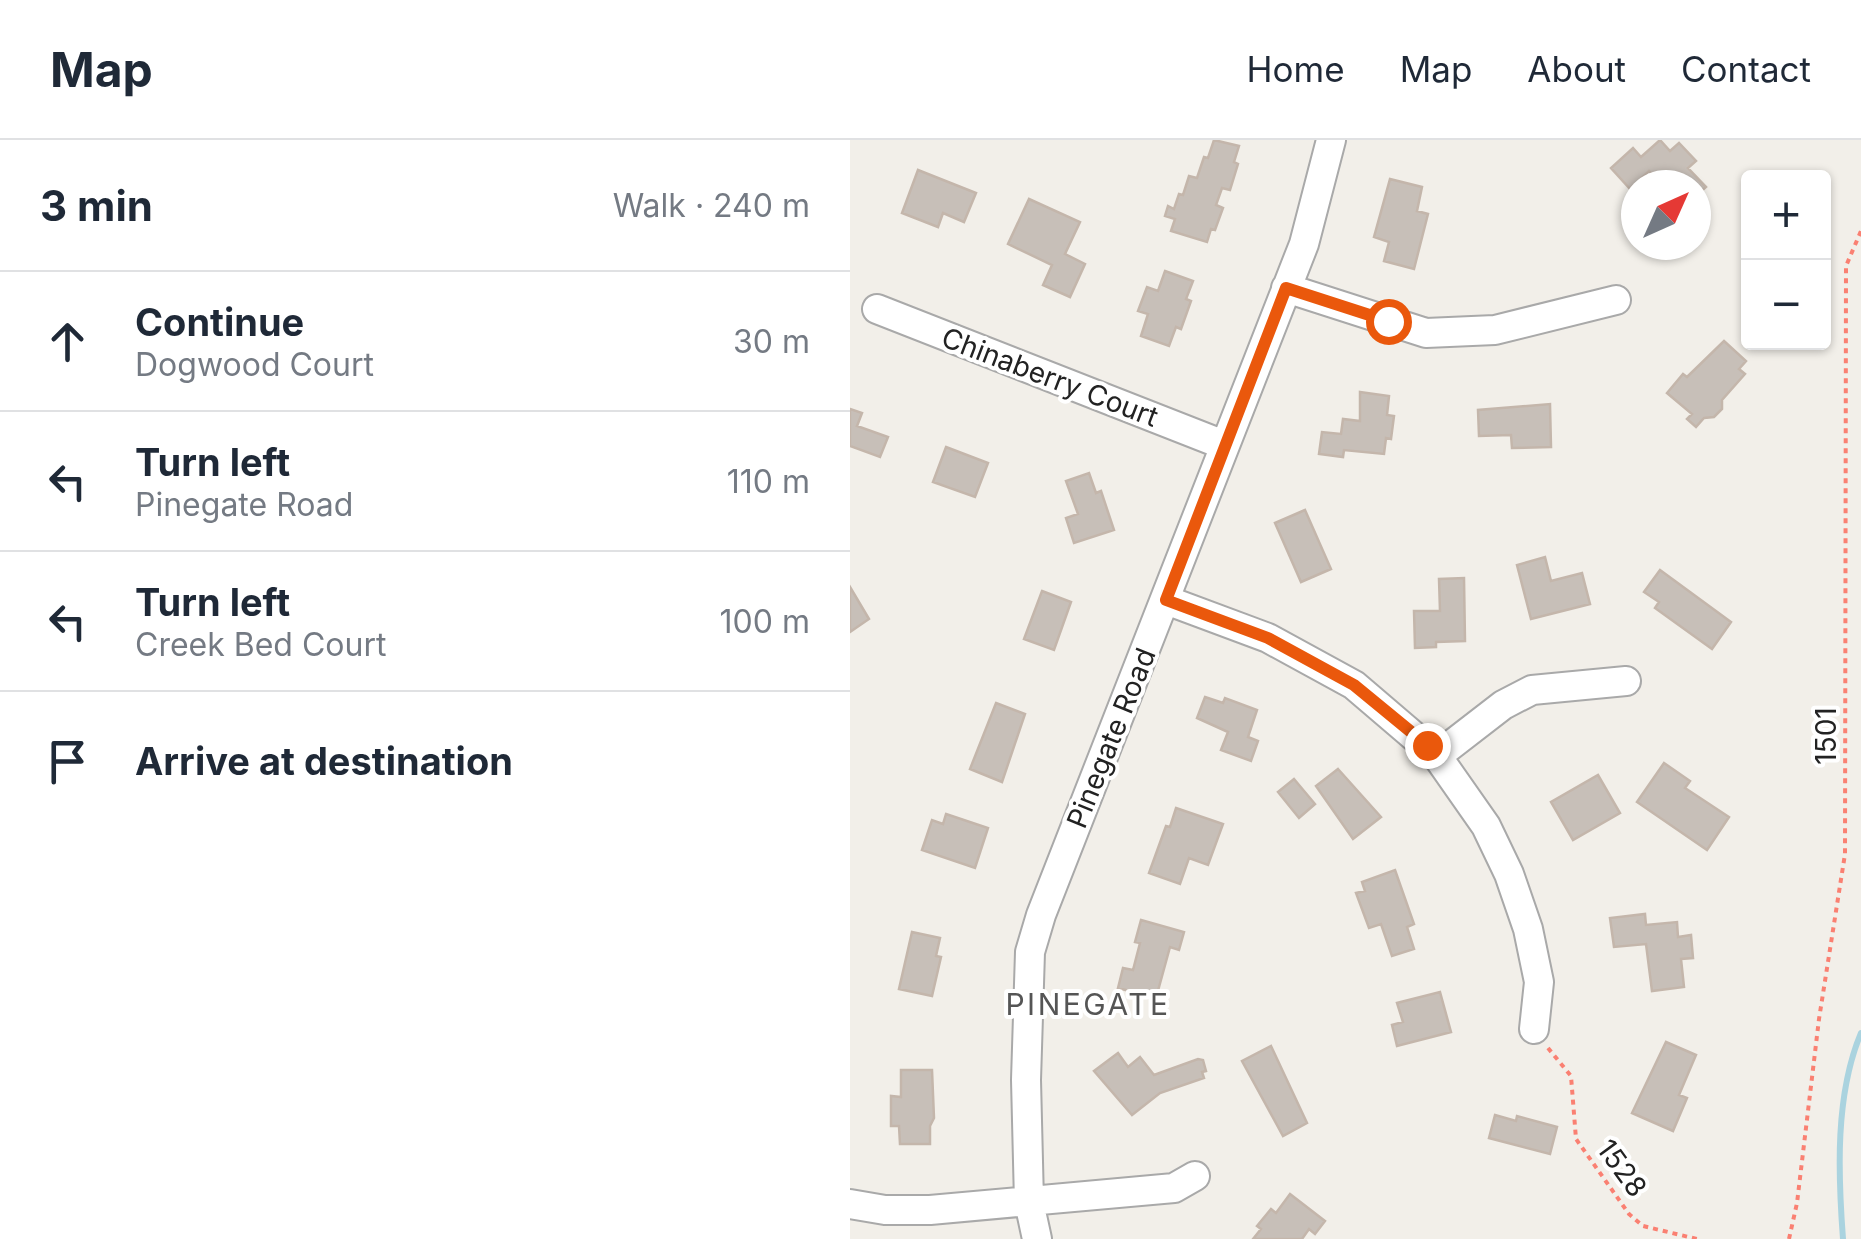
<!DOCTYPE html>
<meta charset="utf-8">
<style>
:root{--surface:#fff;--page:#f2f2f3;--text:#1f2937;--muted:#747a83;--line:#e0e1e3}
body{margin:0;font-family:Inter,sans-serif;background:var(--page);color:var(--text)}
.controls{position:absolute;right:30px;top:30px;display:grid;overflow:hidden;border-radius:10px;box-shadow:0 2px 8px #0004}
.controls button{width:90px;height:90px;display:grid;place-items:center;padding:0;border:0;border-bottom:2px solid var(--line);background:var(--surface);color:var(--text);font:50px sans-serif}
.compass{position:absolute;left:771px;top:30px;width:90px;height:90px;border-radius:50%;background:var(--surface);box-shadow:0 2px 8px #0004;rotate:45deg}
.stop{position:absolute;width:30px;height:30px;margin:-22px;border:8px solid #ea580c;border-radius:50%;background:#fff}
.stop.end{background:#ea580c;border-color:#fff;box-shadow:0 2px 10px #0008}
.list{margin:0;padding:0;list-style:none}
h2{display:flex;justify-content:space-between;align-items:center;height:130px;margin:0;padding:0 40px;font-size:42px}
h2 small{font-size:32px;font-weight:400;color:var(--muted)}
.list li{display:grid;grid-template-columns:65px 1fr auto;gap:30px;align-items:center;box-sizing:border-box;height:140px;padding:0 40px;border-top:2px solid var(--line)}
.list b{display:block;font-size:38px;white-space:nowrap}
.list p{margin:0;font-size:32px;white-space:nowrap;color:var(--muted)}
.list em{font-size:32px;font-style:normal;color:var(--muted)}
.icon{flex:none;width:55px;height:55px;fill:none;stroke:currentColor;stroke-width:2;stroke-linecap:round;stroke-linejoin:round}
.map{position:relative;flex:none;width:1011px;height:1099px;overflow:hidden}
header{display:flex;align-items:center;gap:60px;box-sizing:border-box;height:140px;padding:0 50px;background:var(--surface);border-bottom:2px solid var(--line)}
header strong{font-size:48px}
nav{display:flex;gap:55px;margin-inline-start:auto;font-size:35px}
main{display:flex}
aside{flex:1;background:var(--surface)}
.map>svg:first-child{display:block}
.lines{fill:none;stroke-linecap:round;stroke-linejoin:round}
.stream{stroke:#aad3df;stroke-width:6}
.building{fill:#c7bfb8;stroke:#c4b6ab;stroke-width:2.5}
.minor-casing{stroke:#a9a9a9;stroke-width:32}
.path{stroke:#fa8072;stroke-width:4;stroke-dasharray:5 5;stroke-linecap:butt}
.minor{stroke:#fff;stroke-width:28}
.route{stroke:#ea580c;stroke-width:12}
.labels{text-anchor:middle;dominant-baseline:central;stroke-width:8;stroke-linejoin:round;paint-order:stroke}
.street-label{font-size:28px;fill:#222;stroke:#fff}
.neighbourhood-label{font-size:30px;letter-spacing:2.5px;fill:#555;stroke:#fff}
</style>
<header>
<strong>Map</strong>
<nav><a>Home</a><a>Map</a><a>About</a><a>Contact</a></nav>
</header>
<main>
<aside>
<h2>3 min<small>Walk · 240 m</small></h2>
<ul class="list">
<li><svg class="icon" aria-label="ahead" viewBox="0 0 24 24"><path d="M12 20V5M6 11l6-6 6 6"/></svg><div><b>Continue</b><p>Dogwood Court</p></div><em>30 m</em></li>
<li><svg class="icon" aria-label="left" viewBox="0 0 24 24"><path d="M17 20v-9H6M10 6l-5 5 5 5"/></svg><div><b>Turn left</b><p>Pinegate Road</p></div><em>110 m</em></li>
<li><svg class="icon" aria-label="left" viewBox="0 0 24 24"><path d="M17 20v-9H6M10 6l-5 5 5 5"/></svg><div><b>Turn left</b><p>Creek Bed Court</p></div><em>100 m</em></li>
<li><svg class="icon" aria-label="arrive" viewBox="0 0 24 24"><path d="M6 21V4h12l-3 4 3 4H6"/></svg><div><b>Arrive at destination</b></div></li>
</ul>
</aside>
<div class="map">
<svg width="1011" height="1099" viewBox="0 0 1011 1099">
<rect width="100%" height="100%" fill="#f2efe9"/>
<g class="lines">
<path class="stream" d="M 993,1099 C 988,1033 985,955 1011,893"/>
</g>
<path class="building" d="M 364,0 L 389,6 L 384,22 L 388,24 L 380,50 L 372,48 L 366,65 L 373,68 L 365,90 L 361,89 L 357,102 L 321,91 L 325,79 L 315,76 L 318,66 L 324,69 L 329,54 L 333,55 L 339,36 L 347,38 L 354,17 L 358,18 Z
M 810,0 L 820,11 L 829,3 L 846,21 L 838,28 L 856,47 L 846,56 L 846,45 L 802,45 L 808,40 L 799,31 L 780,49 L 761,28 L 783,8 L 791,17 Z
M 68,30 L 126,53 L 114,82 L 93,73 L 88,87 L 52,73 Z
M 540,39 L 572,47 L 567,71 L 578,74 L 564,129 L 534,121 L 539,102 L 524,97 Z
M 179,59 L 230,82 L 215,114 L 235,124 L 220,157 L 193,145 L 202,125 L 158,104 Z
M 315,131 L 343,141 L 336,159 L 341,161 L 331,189 L 326,187 L 319,206 L 291,196 L 298,174 L 288,171 L 297,147 L 308,151 Z
M 874,201 L 896,221 L 889,229 L 895,234 L 872,260 L 872,269 L 864,277 L 854,278 L 846,287 L 837,279 L 842,274 L 817,253 L 833,234 L 837,237 Z
M 510,252 L 539,256 L 537,275 L 544,276 L 541,299 L 536,298 L 534,314 L 494,310 L 493,317 L 469,314 L 472,292 L 491,294 L 493,279 L 510,281 Z
M 700,264 L 701,307 L 662,308 L 661,295 L 629,296 L 628,270 Z
M 0,269 L 12,273 L 7,286 L 38,297 L 30,317 L 0,306 Z
M 96,307 L 138,323 L 125,357 L 83,342 Z
M 239,333 L 246,353 L 251,351 L 264,390 L 224,403 L 216,378 L 228,374 L 216,341 Z
M 455,370 L 481,429 L 451,442 L 425,383 Z
M 695,417 L 701,441 L 732,433 L 740,464 L 681,479 L 667,425 Z
M 810,430 L 881,482 L 862,509 L 805,468 L 809,462 L 794,452 Z
M 614,438 L 615,501 L 586,502 L 586,507 L 565,508 L 564,471 L 590,471 L 589,439 Z
M 0,447 L 19,479 L 0,492 Z
M 192,451 L 221,462 L 204,510 L 174,499 Z
M 355,557 L 373,563 L 375,558 L 407,570 L 398,597 L 408,601 L 401,621 L 371,610 L 378,592 L 347,578 Z
M 146,563 L 175,574 L 152,642 L 120,629 Z
M 814,623 L 840,641 L 835,648 L 879,677 L 857,710 L 787,662 Z
M 488,629 L 531,677 L 503,699 L 466,646 Z
M 748,635 L 770,673 L 723,700 L 701,662 Z
M 444,639 L 465,664 L 449,678 L 428,652 Z
M 326,668 L 373,684 L 358,725 L 339,718 L 330,744 L 299,733 L 316,686 L 320,687 Z
M 96,674 L 138,688 L 125,728 L 72,710 L 82,680 L 93,684 Z
M 545,730 L 564,784 L 557,787 L 564,809 L 542,816 L 531,784 L 519,788 L 506,753 L 515,751 L 512,742 Z
M 795,774 L 796,785 L 827,782 L 828,797 L 841,795 L 843,818 L 831,819 L 834,847 L 802,851 L 796,804 L 764,807 L 760,778 Z
M 291,780 L 334,792 L 329,810 L 320,807 L 306,858 L 268,848 L 273,828 L 283,830 L 290,803 L 285,802 Z
M 62,792 L 90,798 L 86,816 L 91,817 L 82,856 L 49,849 Z
M 590,852 L 601,892 L 547,906 L 542,885 L 553,882 L 547,863 Z
M 816,902 L 846,915 L 829,955 L 837,958 L 823,991 L 782,973 Z
M 421,906 L 457,983 L 433,996 L 392,921 Z
M 268,913 L 278,927 L 290,917 L 304,935 L 348,919 L 353,920 L 356,931 L 352,932 L 354,938 L 310,953 L 282,975 L 244,931 Z
M 51,930 L 82,930 L 84,978 L 80,986 L 80,1004 L 50,1004 L 49,986 L 41,986 L 41,956 L 51,957 Z
M 645,975 L 666,981 L 667,976 L 707,987 L 700,1014 L 639,998 Z
M 440,1054 L 475,1081 L 465,1094 L 459,1089 L 452,1099 L 403,1099 L 411,1089 L 407,1086 L 421,1069 L 426,1073 Z"/>
<g class="lines">
<g class="minor-casing">
<path id="minor" d="M 436,148 L 576,193 L 645,190 L 766,160
M 27,169 L 374,305
M 316,460 L 418,498 L 504,545 L 587,616 L 636,686 L 659,734 L 678,789 L 689,842 L 684,889
M 587,616 L 653,565 L 682,550 L 776,541
M 0,1064 L 35,1070 L 80,1070 L 324,1048 L 345,1036
M 187,1099 L 179,1062 L 176,940 L 180,812 L 191,775 L 454,104 L 481,0"/>
</g>
<path class="path" d="M 698,908 L 721,936 L 726,999 L 779,1074 L 793,1086 L 847,1099
M 939,1099 L 947,1063 L 969,879 L 995,714 L 996,126 L 1011,91"/>
<use href="#minor" class="minor"/>
</g>
<g class="lines">
<path class="route" d="M 538,181 L 436,148 L 316,460 L 418,498 L 504,545 L 577,605"/>
</g>
<g class="labels">
<g class="street-label">
<text transform="translate(200 237) rotate(21)">Chinaberry Court</text>
<text transform="translate(976 596) rotate(-90)">1501</text>
<text transform="translate(261 598) rotate(-68)">Pinegate Road</text>
<text transform="translate(772 1028) rotate(54)">1528</text>
</g>
<g class="neighbourhood-label">
<text x="238" y="864">PINEGATE</text>
</g>
</g>
</svg>
<div class="controls">
<button>+</button>
<button>−</button>
</div>
<svg class="compass" viewBox="-18 -18 36 36"><path d="M0-13l5 13h-10z" fill="#e53935"/><path d="M0 13l5-13h-10z" fill="#747a83"/></svg>
<div class="stop" style="left:538px;top:181px"></div>
<div class="stop end" style="left:577px;top:605px"></div>
</div>
</main>
